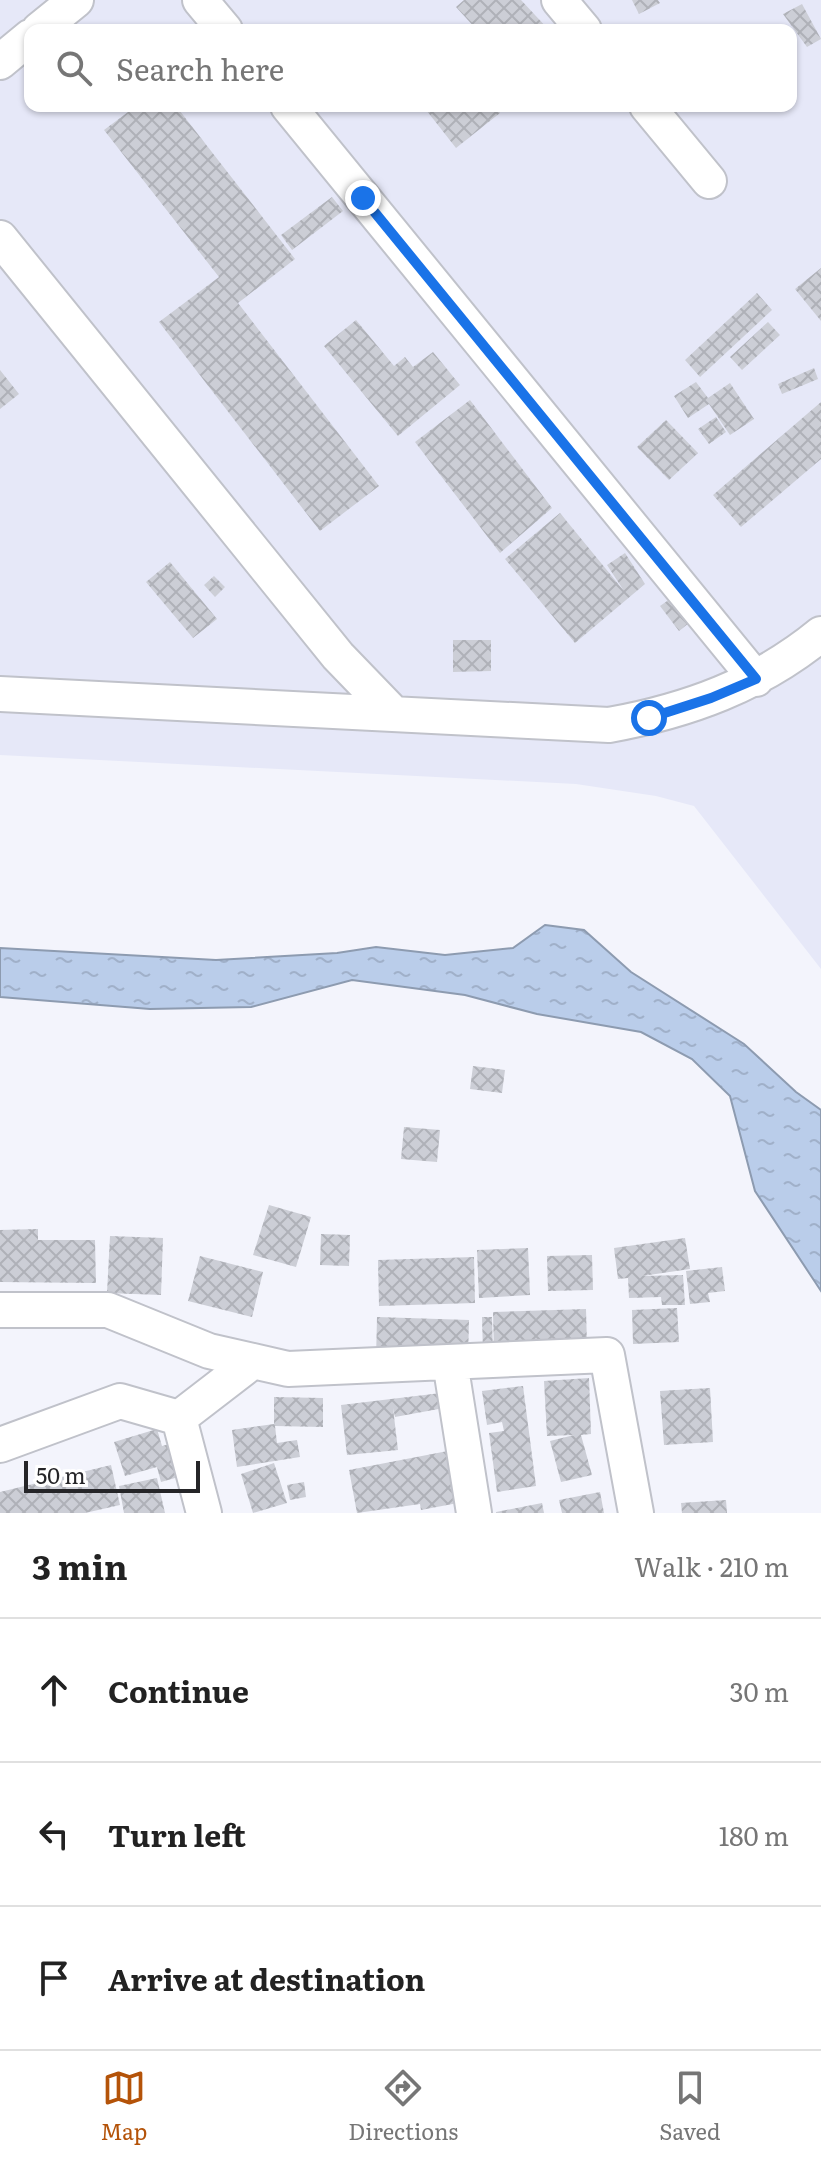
<!DOCTYPE html>
<meta charset="utf-8">
<style>
:root{--surface:#fff;--page:#f6f6f6;--text:#222;--muted:#767676;--line:#e0e0e0;--accent:#b45309}
body{margin:0;font-family:Literata,serif;background:var(--page);color:var(--text)}
.scale{position:absolute;left:24px;bottom:20px;width:176px;box-sizing:border-box;padding-left:8px;border:4px solid #252528;border-top:0;font-size:22px;line-height:28px;white-space:nowrap;color:#252528;-webkit-text-stroke:6px #fff;paint-order:stroke}
.stop{position:absolute;width:24px;height:24px;margin:-18px;border:6px solid #1a73e8;border-radius:50%;background:#fff}
.stop.end{background:#1a73e8;border-color:#fff;box-shadow:0 2px 8px #0008}
.list{margin:0;padding:0;list-style:none}
h2{display:flex;justify-content:space-between;align-items:center;height:104px;margin:0;padding:0 32px;font-size:34px}
h2 small{font-size:26px;font-weight:400;color:var(--muted)}
.list li{display:grid;grid-template-columns:52px 1fr auto;gap:24px;align-items:center;box-sizing:border-box;height:144px;padding:0 32px;border-top:2px solid var(--line)}
.list b{display:block;font-size:30px;white-space:nowrap}
.list em{font-size:26px;font-style:normal;color:var(--muted)}
.icon{flex:none;width:44px;height:44px;fill:none;stroke:currentColor;stroke-width:2;stroke-linecap:round;stroke-linejoin:round}
.map{position:relative;flex:none;width:821px;height:1513px;overflow:hidden}
.search{position:absolute;background:var(--surface);box-shadow:0 2px 6px #0004;left:24px;right:24px;top:24px;height:88px;display:flex;align-items:center;gap:20px;box-sizing:border-box;padding:0 28px;border-radius:16px;color:var(--muted);font-size:30px}
.sheet{height:536px;background:var(--surface)}
nav{display:flex;justify-content:space-around;align-items:center;box-sizing:border-box;height:112px;border-top:2px solid var(--line);background:var(--surface);font-size:22px;color:var(--muted)}
nav a{display:grid;justify-items:center;gap:4px}
nav .on{color:var(--accent)}
.map>svg:first-child{display:block}
.built{fill:#e6e8f8;fill-rule:evenodd}
.water{fill:url(#water-ripples);stroke:#8d9bb0;stroke-width:2}
.building{fill:url(#building-cross-hatch)}
.lines{fill:none;stroke-linecap:round;stroke-linejoin:round}
.minor-casing{stroke:#c0c2ca;stroke-width:38}
.minor{stroke:#fff;stroke-width:34}
.route{stroke:#1a73e8;stroke-width:10}
</style>
<div class="map">
<svg width="821" height="1513" viewBox="0 0 821 1513">
<defs>
<pattern id="water-ripples" width="26" height="14" patternUnits="userSpaceOnUse" patternTransform="scale(2)"><rect width="26" height="14" fill="#bacdea"/><path d="M2 4q2-2 4 0t4 0M15 11q2-2 4 0t4 0" fill="none" stroke="#a0b0c9"/></pattern>
<pattern id="building-cross-hatch" width="8" height="8" patternUnits="userSpaceOnUse" patternTransform="scale(2)"><rect width="8" height="8" fill="#ccced6"/><path d="M0 0l8 8M0 8l8-8" fill="none" stroke="#afb1b8"/></pattern>
</defs>
<rect width="100%" height="100%" fill="#f3f4fc"/>
<path class="built" d="M 0,0 L 821,0 L 821,969 L 694,806 L 656,796 L 576,784 L 0,755 ZM 30,30 L 791,30 L 791,106 L 30,106 Z"/>
<path class="water" d="M 545,925 L 584,930 L 631,972 L 744,1044 L 796,1092 L 821,1110 L 821,1291 L 755,1191 L 730,1096 L 692,1059 L 641,1032 L 537,1014 L 465,995 L 352,980 L 251,1007 L 150,1009 L 0,997 L 0,948 L 216,960 L 337,953 L 376,947 L 445,955 L 513,948 Z"/>
<path class="building" d="M 464,0 L 521,0 L 549,30 L 477,30 L 456,7 Z
M 632,0 L 658,0 L 660,3 L 639,14 Z
M 802,4 L 821,39 L 807,47 L 783,14 Z
M 136,106 L 176,106 L 295,259 L 238,303 L 379,486 L 320,531 L 159,322 L 219,277 L 104,130 Z
M 423,106 L 495,106 L 500,113 L 456,148 Z
M 332,197 L 343,211 L 292,250 L 281,235 Z
M 821,268 L 821,321 L 795,289 Z
M 757,293 L 772,310 L 700,377 L 685,360 Z
M 356,320 L 394,366 L 405,357 L 413,367 L 433,352 L 460,385 L 398,436 L 324,346 Z
M 768,322 L 780,335 L 742,370 L 730,357 Z
M 814,368 L 818,379 L 782,394 L 778,384 Z
M 0,370 L 19,394 L 0,409 Z
M 696,382 L 708,398 L 730,383 L 754,419 L 730,435 L 709,404 L 688,418 L 674,396 Z
M 470,400 L 552,508 L 500,553 L 415,442 Z
M 821,402 L 821,459 L 741,527 L 713,495 Z
M 716,417 L 726,432 L 709,444 L 698,429 Z
M 666,420 L 698,453 L 669,480 L 637,447 Z
M 560,513 L 624,591 L 607,565 L 625,553 L 645,584 L 575,643 L 505,559 Z
M 170,562 L 217,619 L 193,638 L 146,582 Z
M 214,576 L 225,587 L 215,597 L 204,585 Z
M 670,599 L 689,623 L 679,631 L 660,606 Z
M 453,640 L 491,640 L 491,671 L 453,672 Z
M 473,1066 L 505,1070 L 502,1093 L 470,1089 Z
M 404,1127 L 440,1130 L 437,1162 L 401,1159 Z
M 269,1205 L 311,1217 L 296,1267 L 253,1255 Z
M 38,1229 L 38,1240 L 95,1240 L 96,1283 L 0,1282 L 0,1230 Z
M 321,1234 L 350,1235 L 349,1266 L 320,1265 Z
M 110,1236 L 163,1238 L 161,1295 L 107,1293 Z
M 685,1238 L 690,1269 L 642,1276 L 683,1275 L 685,1305 L 662,1305 L 661,1297 L 629,1298 L 628,1278 L 618,1279 L 614,1248 Z
M 528,1248 L 530,1295 L 479,1298 L 477,1250 Z
M 592,1255 L 593,1290 L 548,1291 L 547,1256 Z
M 200,1256 L 263,1272 L 252,1317 L 188,1301 Z
M 474,1257 L 475,1303 L 379,1306 L 378,1260 Z
M 722,1267 L 725,1291 L 708,1293 L 710,1302 L 690,1304 L 686,1271 Z
M 677,1308 L 679,1342 L 633,1344 L 632,1310 Z
M 586,1309 L 587,1345 L 494,1354 L 493,1312 Z
M 377,1317 L 469,1320 L 468,1361 L 376,1359 Z
M 482,1317 L 492,1317 L 493,1353 L 483,1354 Z
M 589,1378 L 591,1434 L 581,1435 L 592,1475 L 561,1482 L 550,1441 L 574,1435 L 547,1436 L 544,1381 Z
M 523,1386 L 536,1486 L 497,1492 L 489,1433 L 504,1431 L 502,1422 L 487,1425 L 482,1391 Z
M 710,1388 L 713,1442 L 664,1445 L 660,1391 Z
M 441,1393 L 444,1408 L 395,1417 L 393,1408 L 398,1450 L 347,1455 L 341,1405 Z
M 274,1397 L 323,1398 L 323,1427 L 275,1426 L 277,1443 L 297,1440 L 300,1457 L 237,1467 L 232,1430 L 274,1424 Z
M 157,1429 L 162,1446 L 180,1441 L 189,1474 L 161,1482 L 157,1467 L 125,1476 L 114,1442 Z
M 453,1450 L 463,1502 L 421,1510 L 420,1504 L 357,1513 L 349,1470 Z
M 274,1463 L 287,1503 L 253,1513 L 241,1474 Z
M 111,1465 L 120,1505 L 85,1513 L 0,1513 L 0,1492 Z
M 157,1478 L 165,1513 L 124,1513 L 119,1486 Z
M 304,1482 L 306,1497 L 290,1500 L 287,1485 Z
M 600,1492 L 604,1513 L 562,1513 L 559,1500 Z
M 726,1500 L 727,1513 L 682,1513 L 681,1503 Z
M 542,1503 L 544,1513 L 496,1513 L 496,1512 Z"/>
<g class="lines">
<g class="minor-casing">
<path id="minor" d="M 200,0 L 225,30
M 559,0 L 584,30
M 39,30 L 76,0
M 0,62 L 30,37
M 288,106 L 756,679
M 647,106 L 709,181
M 0,238 L 338,656 L 393,713
M 0,694 L 609,725 C 687,711 759,685 821,634
M 0,1310 L 108,1310 L 209,1351 L 288,1369 L 607,1355 L 636,1513
M 450,1362 L 474,1513
M 0,1445 L 120,1401 L 179,1418
M 204,1513 L 179,1418 L 253,1361"/>
</g>
<use href="#minor" class="minor"/>
</g>
<g class="lines">
<path class="route" d="M 363,198 L 756,679 L 711,698 L 649,718"/>
</g>
</svg>
<div class="scale">50 m</div>
<div class="stop" style="left:649px;top:718px"></div>
<div class="stop end" style="left:363px;top:198px"></div>
<div class="search"><svg class="icon" aria-label="search" viewBox="0 0 24 24"><circle cx="10" cy="10" r="6"/><path d="M15 15l6 6"/></svg>Search here</div>
</div>
<section class="sheet">
<h2>3 min<small>Walk · 210 m</small></h2>
<ul class="list">
<li><svg class="icon" aria-label="ahead" viewBox="0 0 24 24"><path d="M12 20V5M6 11l6-6 6 6"/></svg><div><b>Continue</b></div><em>30 m</em></li>
<li><svg class="icon" aria-label="left" viewBox="0 0 24 24"><path d="M17 20v-9H6M10 6l-5 5 5 5"/></svg><div><b>Turn left</b></div><em>180 m</em></li>
<li><svg class="icon" aria-label="arrive" viewBox="0 0 24 24"><path d="M6 21V4h12l-3 4 3 4H6"/></svg><div><b>Arrive at destination</b></div></li>
</ul>
</section>
<nav>
<a class="on"><svg class="icon" aria-label="map" viewBox="0 0 24 24"><path d="M3 6l6-2 6 2 6-2v14l-6 2-6-2-6 2zM9 4v14M15 6v14"/></svg>Map</a>
<a><svg class="icon" aria-label="directions" viewBox="0 0 24 24"><path d="M12 3l9 9-9 9-9-9zM9 14v-3h6M13 9l2 2-2 2"/></svg>Directions</a>
<a><svg class="icon" aria-label="saved" viewBox="0 0 24 24"><path d="M7 4h10v16l-5-4-5 4z"/></svg>Saved</a>
</nav>
